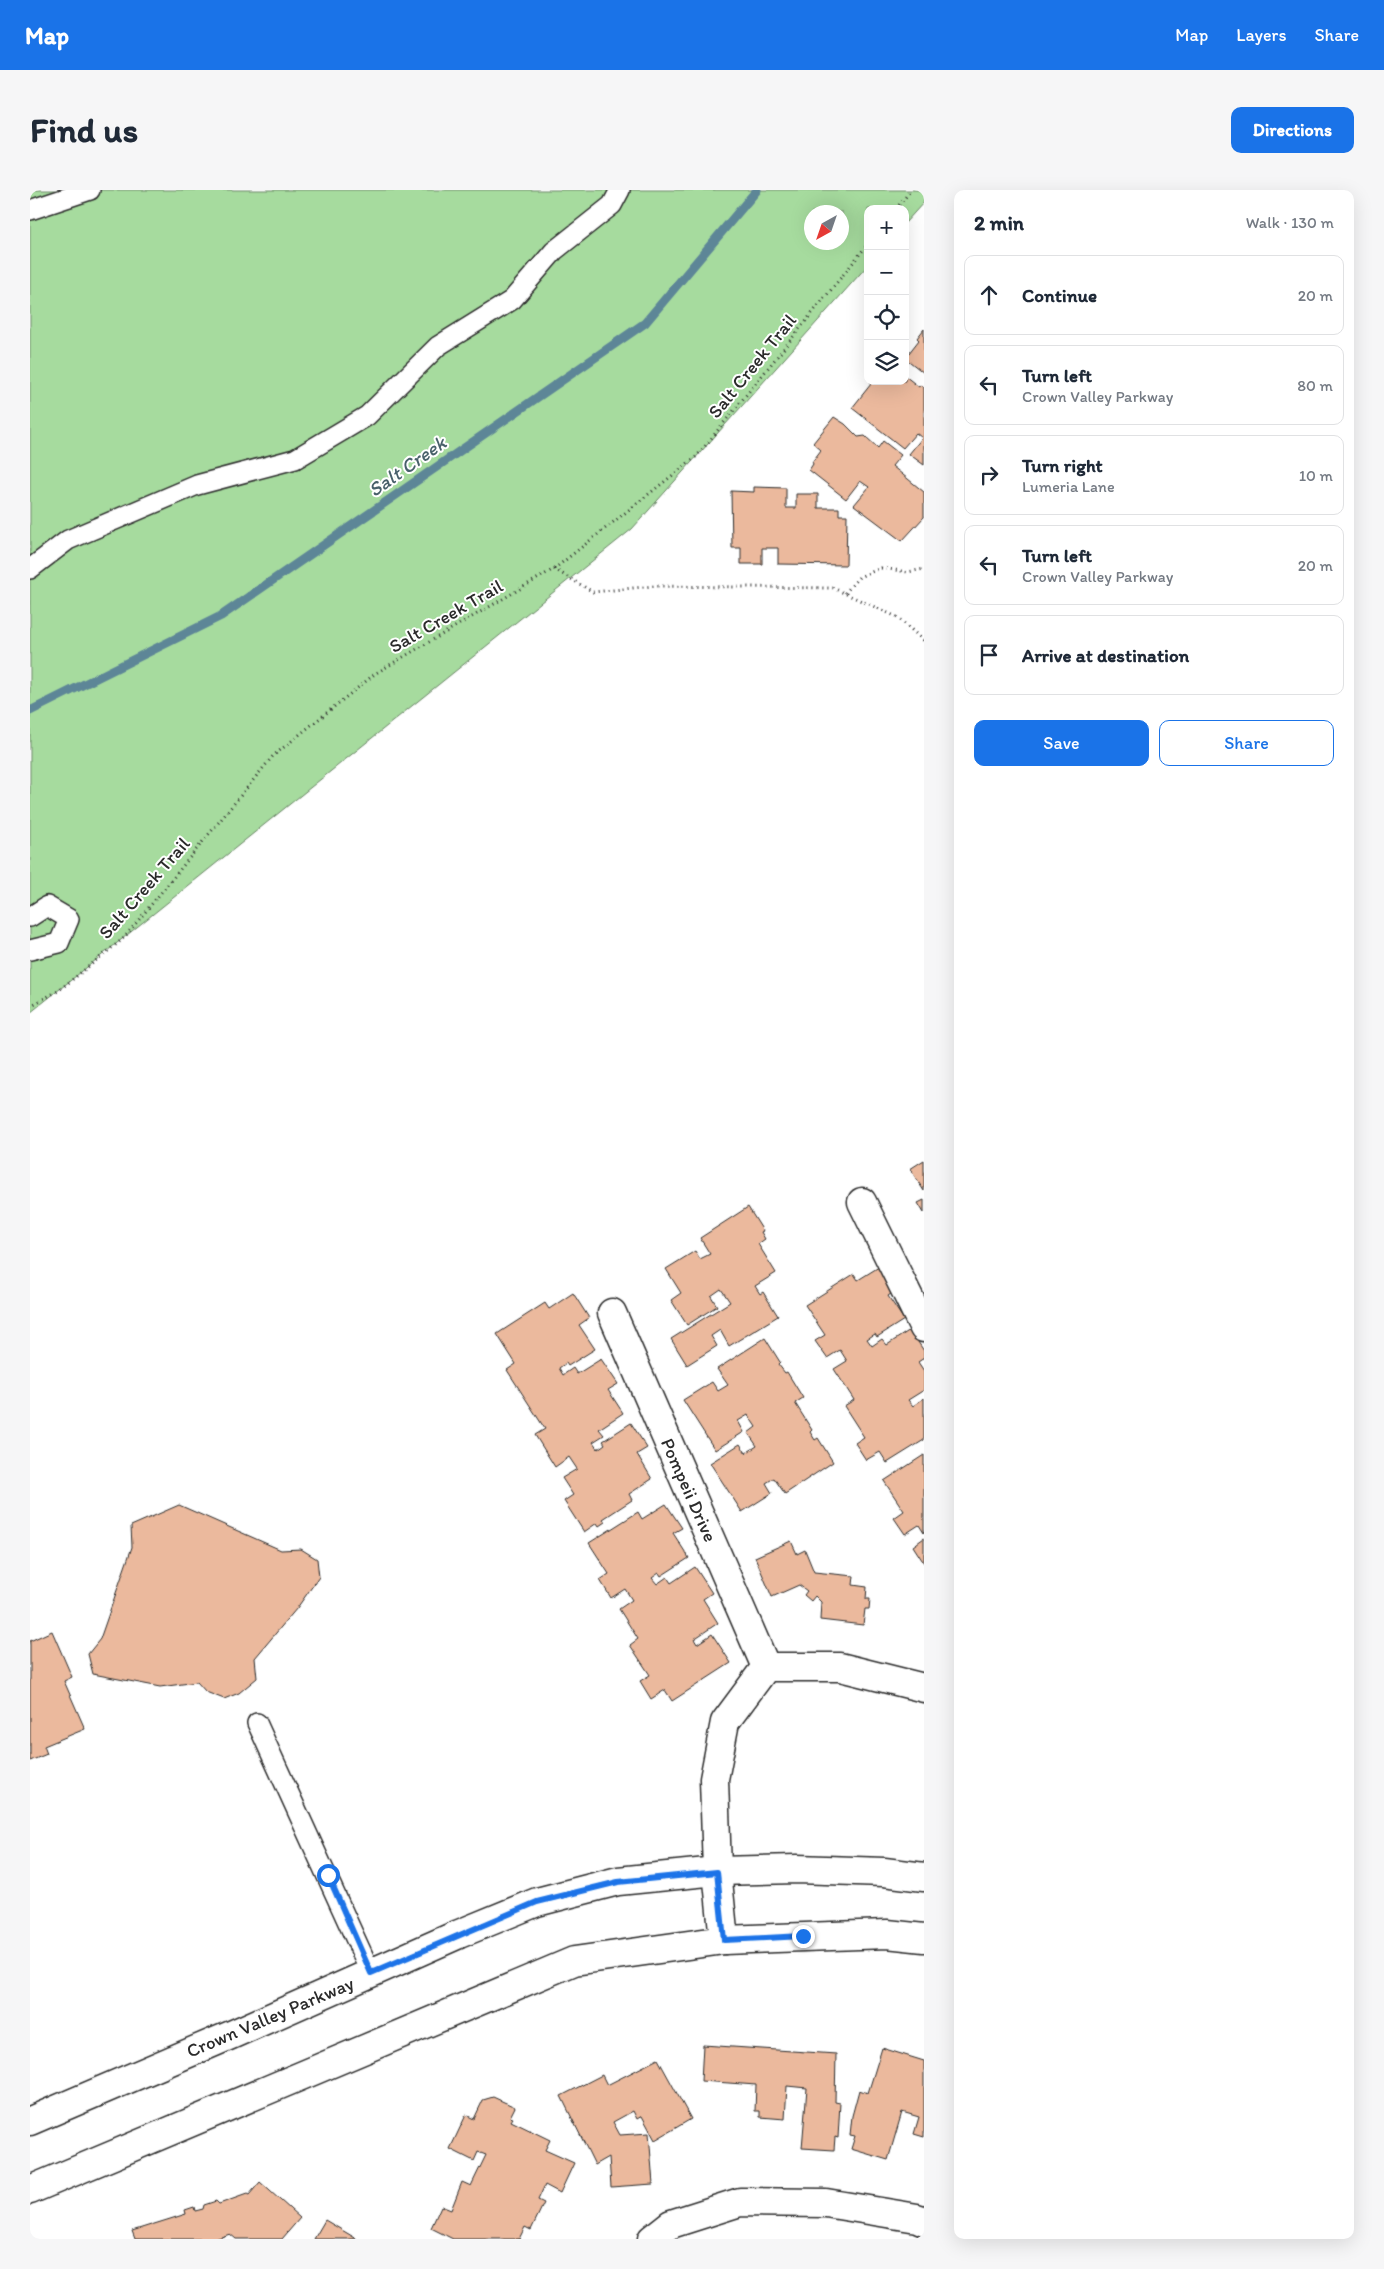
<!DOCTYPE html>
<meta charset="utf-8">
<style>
:root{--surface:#fff;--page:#f6f6f7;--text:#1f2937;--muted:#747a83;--line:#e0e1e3;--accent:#1a73e8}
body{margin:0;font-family:Itim,sans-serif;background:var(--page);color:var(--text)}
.controls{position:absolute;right:15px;top:15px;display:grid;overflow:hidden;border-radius:10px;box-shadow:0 5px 20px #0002}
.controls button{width:45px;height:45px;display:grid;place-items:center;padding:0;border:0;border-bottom:1px solid var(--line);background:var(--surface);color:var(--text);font:25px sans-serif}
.compass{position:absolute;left:774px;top:15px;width:45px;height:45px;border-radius:50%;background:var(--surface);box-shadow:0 5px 20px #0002;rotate:220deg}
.stop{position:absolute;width:15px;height:15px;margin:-11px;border:4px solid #1a73e8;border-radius:50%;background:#fff}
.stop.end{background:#1a73e8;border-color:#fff;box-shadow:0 1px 5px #0008}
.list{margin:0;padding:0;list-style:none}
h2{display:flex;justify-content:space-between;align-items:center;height:65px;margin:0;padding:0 20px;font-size:21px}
h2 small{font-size:16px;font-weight:400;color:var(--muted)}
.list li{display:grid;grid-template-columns:32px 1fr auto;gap:15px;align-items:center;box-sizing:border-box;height:80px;margin:0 10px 10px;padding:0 10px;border:1px solid var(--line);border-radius:10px}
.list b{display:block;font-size:19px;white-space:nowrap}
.list p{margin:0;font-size:16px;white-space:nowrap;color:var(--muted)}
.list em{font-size:16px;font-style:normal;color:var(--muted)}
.actions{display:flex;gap:10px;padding:15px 20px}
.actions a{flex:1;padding:11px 0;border:1px solid var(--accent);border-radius:10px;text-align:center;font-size:18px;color:var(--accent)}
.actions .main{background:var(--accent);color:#fff}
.icon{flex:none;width:28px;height:28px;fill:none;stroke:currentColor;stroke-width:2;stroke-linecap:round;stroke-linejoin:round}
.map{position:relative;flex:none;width:894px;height:2049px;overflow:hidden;border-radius:10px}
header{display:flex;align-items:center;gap:30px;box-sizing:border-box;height:70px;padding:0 25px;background:var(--accent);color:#fff}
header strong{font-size:24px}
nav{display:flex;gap:28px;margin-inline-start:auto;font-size:18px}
.intro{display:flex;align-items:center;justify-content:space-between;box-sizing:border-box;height:120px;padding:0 30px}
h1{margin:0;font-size:35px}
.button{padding:12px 22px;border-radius:10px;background:var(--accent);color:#fff;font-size:18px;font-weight:700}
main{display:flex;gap:30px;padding:0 30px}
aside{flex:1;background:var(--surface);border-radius:10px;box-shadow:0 5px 20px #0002}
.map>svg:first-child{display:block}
.green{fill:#a6db9e;stroke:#688364;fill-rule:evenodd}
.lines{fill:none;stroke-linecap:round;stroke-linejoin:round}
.stream{stroke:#5d8697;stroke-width:9}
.building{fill:#ebb99d;stroke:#2b2b2b}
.lane-casing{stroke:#2b2b2b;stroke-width:22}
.street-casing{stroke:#2b2b2b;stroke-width:31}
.primary-casing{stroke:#2b2b2b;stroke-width:31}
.path{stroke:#2b2b2b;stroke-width:3;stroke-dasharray:1 4;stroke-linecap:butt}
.lane{stroke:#fff;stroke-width:19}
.street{stroke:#fff;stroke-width:28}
.primary{stroke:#fff;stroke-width:28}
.route{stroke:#1a73e8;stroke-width:6}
.labels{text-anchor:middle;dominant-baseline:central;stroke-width:4;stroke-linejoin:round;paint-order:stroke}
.street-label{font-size:19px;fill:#2b2b2b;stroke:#fff}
.water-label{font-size:20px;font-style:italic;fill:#48606a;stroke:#fff}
</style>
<header>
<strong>Map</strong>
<nav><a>Map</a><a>Layers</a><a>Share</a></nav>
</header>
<div class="intro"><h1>Find us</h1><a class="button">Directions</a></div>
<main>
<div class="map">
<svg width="894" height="2049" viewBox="0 0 894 2049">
<rect width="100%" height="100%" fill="#fff"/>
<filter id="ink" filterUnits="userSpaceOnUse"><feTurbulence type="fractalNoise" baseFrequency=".02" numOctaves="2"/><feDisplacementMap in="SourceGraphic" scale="10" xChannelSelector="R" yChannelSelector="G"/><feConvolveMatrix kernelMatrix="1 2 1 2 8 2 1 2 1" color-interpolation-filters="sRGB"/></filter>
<g filter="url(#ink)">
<path class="green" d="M 0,0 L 894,0 L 894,12 L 875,33 L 875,19 L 838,19 L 838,75 L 602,339 L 0,823 ZM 782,22 L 812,22 L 812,52 L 782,52 Z"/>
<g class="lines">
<path class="stream" d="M 0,521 L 191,426 L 615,133 L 727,0"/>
</g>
<path class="building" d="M 894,139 L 894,183 L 875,168 L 889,150 L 887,148 Z
M 875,186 L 889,197 L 890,195 L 894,198 L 894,275 L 879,264 L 892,248 L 886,243 L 873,258 L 822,218 L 841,194 L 841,191 L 875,191 Z
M 804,227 L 815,234 L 828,247 L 835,246 L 848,258 L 853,251 L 871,265 L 862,276 L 894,302 L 894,327 L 872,351 L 824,315 L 839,297 L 830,291 L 816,309 L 779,280 L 783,274 L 782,272 L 791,260 L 783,253 Z
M 724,297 L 756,298 L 756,318 L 766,318 L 766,304 L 788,304 L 788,318 L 809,318 L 809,325 L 817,325 L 816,375 L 748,374 L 748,358 L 732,358 L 732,374 L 711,374 L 711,358 L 702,358 L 701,301 L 724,302 Z
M 894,970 L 894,1001 L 880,979 Z
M 894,1010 L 894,1023 L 888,1013 Z
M 718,1017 L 733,1041 L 731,1042 L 735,1049 L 728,1054 L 746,1083 L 725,1096 L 730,1104 L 733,1102 L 748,1126 L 699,1156 L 690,1140 L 681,1146 L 687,1156 L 657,1175 L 641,1149 L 700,1112 L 691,1099 L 681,1106 L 687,1116 L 657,1135 L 641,1110 L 651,1103 L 636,1079 L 665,1061 L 670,1069 L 680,1064 L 670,1048 Z
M 852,1075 L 868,1099 L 858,1106 L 874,1130 L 847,1147 L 845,1144 L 837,1149 L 842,1156 L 852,1149 L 857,1155 L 880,1140 L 894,1161 L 894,1168 L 888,1172 L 894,1181 L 894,1200 L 878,1210 L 883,1216 L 894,1208 L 894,1250 L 857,1273 L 850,1262 L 836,1270 L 825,1253 L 834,1247 L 814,1216 L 824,1210 L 804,1179 L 817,1171 L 810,1160 L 797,1168 L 785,1151 L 795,1145 L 775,1115 L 824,1084 L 828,1090 Z
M 543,1103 L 559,1128 L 549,1135 L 565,1159 L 538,1176 L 536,1173 L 529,1178 L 533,1185 L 543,1178 L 547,1184 L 571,1169 L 588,1194 L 578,1200 L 593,1223 L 569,1239 L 574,1245 L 563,1252 L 568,1259 L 575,1254 L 573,1251 L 601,1233 L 617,1258 L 607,1264 L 622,1289 L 599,1304 L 602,1310 L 573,1329 L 575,1332 L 569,1336 L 567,1333 L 554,1342 L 534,1311 L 543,1305 L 532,1288 L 547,1279 L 539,1267 L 525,1277 L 505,1245 L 515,1239 L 477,1180 L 486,1174 L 467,1144 L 515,1113 L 519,1119 Z
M 735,1148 L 750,1172 L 748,1174 L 755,1183 L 757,1182 L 773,1208 L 765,1213 L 782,1240 L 780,1242 L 785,1250 L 788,1248 L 803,1272 L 755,1304 L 744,1288 L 736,1293 L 742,1303 L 712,1322 L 680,1273 L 710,1254 L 716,1263 L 727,1256 L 718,1243 L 726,1237 L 718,1225 L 708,1231 L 714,1242 L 685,1260 L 653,1210 L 682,1192 L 688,1201 L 698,1195 L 687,1179 Z
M 894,1265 L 894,1343 L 889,1335 L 875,1344 L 864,1328 L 874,1321 L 854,1291 Z
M 636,1314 L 652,1338 L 643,1343 L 659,1368 L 631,1386 L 629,1383 L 622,1388 L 627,1394 L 637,1387 L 641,1393 L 665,1377 L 682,1403 L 673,1409 L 688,1433 L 664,1449 L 667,1454 L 682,1444 L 701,1473 L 642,1511 L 635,1500 L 621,1509 L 610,1491 L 620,1485 L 600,1455 L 608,1449 L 589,1419 L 602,1410 L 595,1399 L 581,1408 L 570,1390 L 579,1384 L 559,1353 L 608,1322 L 612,1329 Z
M 149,1315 L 251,1360 L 271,1359 L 287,1369 L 289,1387 L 267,1418 L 225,1468 L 227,1488 L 209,1503 L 194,1509 L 176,1502 L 167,1492 L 130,1497 L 63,1484 L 58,1464 L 70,1449 L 102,1357 L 101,1336 Z
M 894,1348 L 894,1373 L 883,1356 Z
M 761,1351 L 767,1364 L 775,1360 L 784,1382 L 824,1386 L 823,1395 L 837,1397 L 836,1409 L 840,1409 L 839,1419 L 835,1419 L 833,1435 L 790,1430 L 791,1412 L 785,1406 L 781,1411 L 774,1405 L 777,1401 L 769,1395 L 742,1407 L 725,1367 Z
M 22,1441 L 42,1487 L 34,1491 L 55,1539 L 14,1556 L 17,1564 L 0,1571 L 0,1451 Z
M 673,1855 L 806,1864 L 805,1912 L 810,1913 L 808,1948 L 805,1947 L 804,1960 L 772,1958 L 777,1898 L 757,1896 L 755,1929 L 730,1927 L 730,1921 L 725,1921 L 726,1895 L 671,1891 Z
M 852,1858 L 894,1871 L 894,1947 L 884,1944 L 889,1927 L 872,1922 L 858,1970 L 821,1959 L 825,1946 L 820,1945 L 822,1926 L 829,1900 L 838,1903 Z
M 628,1869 L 661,1929 L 625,1950 L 612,1926 L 607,1929 L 603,1921 L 583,1932 L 590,1945 L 619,1943 L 623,1994 L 581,1997 L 579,1967 L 565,1975 L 531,1906 L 572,1885 L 577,1895 Z
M 463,1907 L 485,1917 L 480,1927 L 483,1928 L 481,1931 L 520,1950 L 515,1960 L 544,1973 L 530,2003 L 515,1995 L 508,2010 L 514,2013 L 501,2040 L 495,2037 L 489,2049 L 423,2049 L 401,2038 L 411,2016 L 421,2020 L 432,1992 L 441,1996 L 456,1965 L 448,1962 L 444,1971 L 420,1959 L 436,1925 L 444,1929 L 453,1910 Z
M 230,1992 L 270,2028 L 252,2049 L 206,2049 L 200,2044 L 185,2049 L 105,2049 L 102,2041 L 156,2024 L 155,2020 L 164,2017 L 165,2021 L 173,2019 L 174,2015 L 186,2011 L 189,2014 L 217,2004 L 219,2005 Z
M 295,2030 L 327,2049 L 284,2049 Z"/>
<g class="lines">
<g class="lane-casing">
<path id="lane" d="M 0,20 L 60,0
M 0,379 L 38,350 L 167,295 L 265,269 L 337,226 L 408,156 L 482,110 L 524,61 L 582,15 L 590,0
M 0,727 L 17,716 L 39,729 L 29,753 L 0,760
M 227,1533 L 341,1783"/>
</g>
<g class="street-casing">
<path id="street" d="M 832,1012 L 894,1138
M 582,1123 L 736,1477
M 736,1477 L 810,1477 L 894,1498
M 694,1750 L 687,1681 L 684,1589 L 695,1532 L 736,1477
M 622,2049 L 641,2034 L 710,2012 L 796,2013 L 887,2028 L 894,2031"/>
</g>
<g class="primary-casing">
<path id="primary" d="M 0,1931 L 201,1845 L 429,1744 L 507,1712 L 588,1691 L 687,1681 L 767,1679 L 854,1682 L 894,1687
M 0,2000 L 544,1771 L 694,1750 L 857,1744 L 894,1748"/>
</g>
<path class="path" d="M 866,19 L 881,0
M 524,379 L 563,402 L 624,396 L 803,398 L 867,427 L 894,451
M 815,403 L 829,387 L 851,378 L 878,382 L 894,379
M 0,816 L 28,801 L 93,749 L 243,566 L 346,483 L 524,379 L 667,266 L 838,54"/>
<use href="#lane" class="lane"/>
<use href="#street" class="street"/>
<use href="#primary" class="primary"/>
</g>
</g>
<g class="lines" filter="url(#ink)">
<path class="route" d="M 298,1685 L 341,1783 L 507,1712 L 588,1692 L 687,1682 L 694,1750 L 773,1746"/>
</g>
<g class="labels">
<g class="street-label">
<text transform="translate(722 176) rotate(-51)">Salt Creek Trail</text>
<text transform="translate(416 426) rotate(-30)">Salt Creek Trail</text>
<text transform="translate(114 698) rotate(-49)">Salt Creek Trail</text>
<text transform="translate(659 1300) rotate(66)">Pompeii Drive</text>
<text transform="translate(240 1827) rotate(-23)">Crown Valley Parkway</text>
</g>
<g class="water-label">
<text transform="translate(377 276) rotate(-35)">Salt Creek</text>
</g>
</g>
</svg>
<div class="controls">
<button>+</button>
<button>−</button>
<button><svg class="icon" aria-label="locate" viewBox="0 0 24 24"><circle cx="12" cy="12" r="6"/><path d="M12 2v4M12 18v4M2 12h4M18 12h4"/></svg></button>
<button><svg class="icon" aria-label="layers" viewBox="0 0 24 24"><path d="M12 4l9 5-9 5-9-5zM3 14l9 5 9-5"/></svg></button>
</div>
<svg class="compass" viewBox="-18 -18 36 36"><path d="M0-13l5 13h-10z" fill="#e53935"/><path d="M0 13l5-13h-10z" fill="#747a83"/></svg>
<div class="stop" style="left:298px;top:1685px"></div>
<div class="stop end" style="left:773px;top:1746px"></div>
</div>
<aside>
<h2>2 min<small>Walk · 130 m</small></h2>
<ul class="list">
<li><svg class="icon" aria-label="ahead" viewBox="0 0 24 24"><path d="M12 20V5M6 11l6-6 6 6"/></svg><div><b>Continue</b></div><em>20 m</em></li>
<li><svg class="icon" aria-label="left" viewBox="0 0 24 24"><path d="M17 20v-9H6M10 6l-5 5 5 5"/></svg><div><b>Turn left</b><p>Crown Valley Parkway</p></div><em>80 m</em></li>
<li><svg class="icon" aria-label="right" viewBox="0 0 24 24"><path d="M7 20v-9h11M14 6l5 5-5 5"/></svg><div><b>Turn right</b><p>Lumeria Lane</p></div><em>10 m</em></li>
<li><svg class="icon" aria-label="left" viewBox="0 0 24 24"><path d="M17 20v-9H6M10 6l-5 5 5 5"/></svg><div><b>Turn left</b><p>Crown Valley Parkway</p></div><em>20 m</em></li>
<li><svg class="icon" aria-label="arrive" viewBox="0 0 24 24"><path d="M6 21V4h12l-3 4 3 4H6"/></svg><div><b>Arrive at destination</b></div></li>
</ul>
<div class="actions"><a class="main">Save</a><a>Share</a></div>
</aside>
</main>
